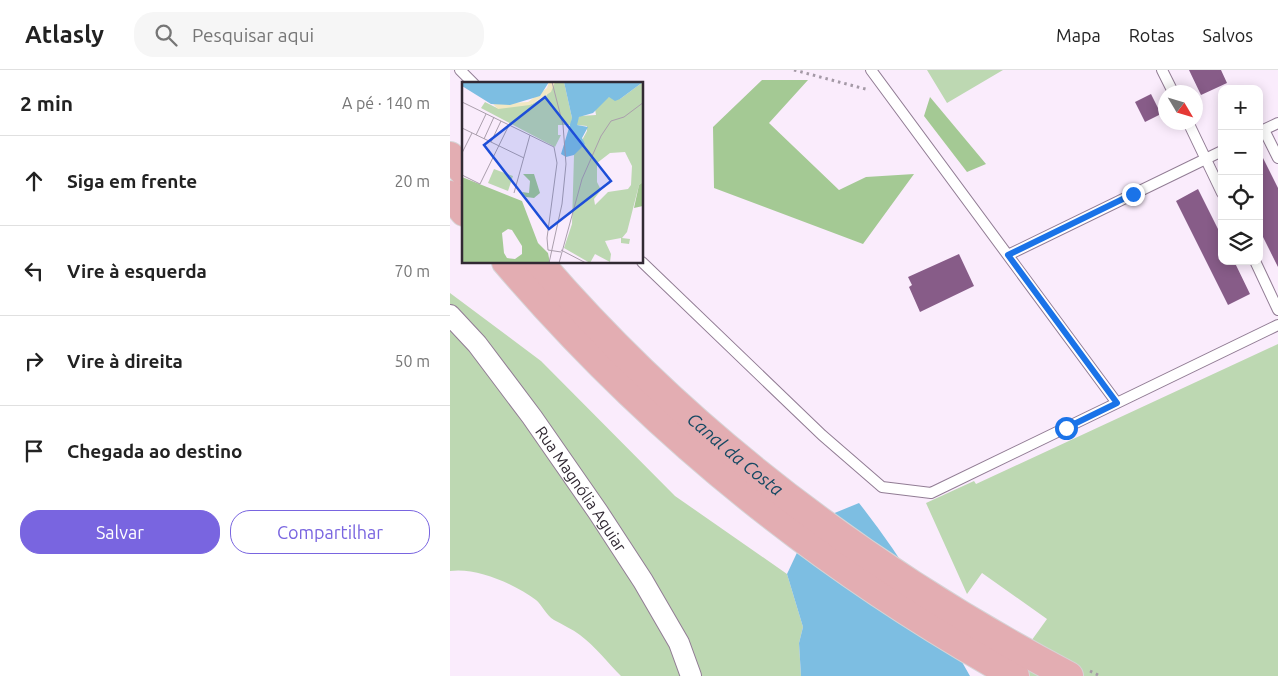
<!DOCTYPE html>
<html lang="pt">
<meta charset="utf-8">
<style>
:root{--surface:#fff;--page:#f6f6f6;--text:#222;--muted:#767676;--line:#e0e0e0;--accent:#7965e0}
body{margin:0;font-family:Ubuntu,sans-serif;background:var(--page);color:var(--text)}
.controls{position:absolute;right:15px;top:15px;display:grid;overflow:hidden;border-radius:10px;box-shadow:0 2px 12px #0003}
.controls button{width:45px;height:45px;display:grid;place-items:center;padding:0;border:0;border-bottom:1px solid var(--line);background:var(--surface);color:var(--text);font:25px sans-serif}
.compass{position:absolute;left:708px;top:15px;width:45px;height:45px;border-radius:50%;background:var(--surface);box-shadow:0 2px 12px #0003;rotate:128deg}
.stop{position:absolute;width:15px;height:15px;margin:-11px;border:4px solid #1a73e8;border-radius:50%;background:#fff}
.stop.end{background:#1a73e8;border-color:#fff;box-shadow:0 1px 5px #0008}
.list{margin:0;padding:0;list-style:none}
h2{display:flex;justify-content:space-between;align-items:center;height:65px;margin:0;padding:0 20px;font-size:21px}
h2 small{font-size:16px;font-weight:400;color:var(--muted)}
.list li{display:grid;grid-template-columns:32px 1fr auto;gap:15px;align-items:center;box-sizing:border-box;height:90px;padding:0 20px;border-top:1px solid var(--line)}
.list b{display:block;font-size:19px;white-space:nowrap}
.list em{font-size:16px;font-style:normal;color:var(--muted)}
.actions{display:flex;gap:10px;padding:15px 20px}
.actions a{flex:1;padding:11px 0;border:1px solid var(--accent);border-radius:20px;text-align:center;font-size:18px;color:var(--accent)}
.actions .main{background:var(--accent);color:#fff}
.icon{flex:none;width:28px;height:28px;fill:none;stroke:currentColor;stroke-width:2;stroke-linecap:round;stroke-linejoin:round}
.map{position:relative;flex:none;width:828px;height:606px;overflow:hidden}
header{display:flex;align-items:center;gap:30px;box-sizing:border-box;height:70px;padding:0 25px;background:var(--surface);border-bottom:1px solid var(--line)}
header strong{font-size:24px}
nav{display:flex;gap:28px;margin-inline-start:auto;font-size:18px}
.search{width:350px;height:45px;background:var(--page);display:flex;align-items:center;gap:12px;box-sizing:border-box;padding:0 18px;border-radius:20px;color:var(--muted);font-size:19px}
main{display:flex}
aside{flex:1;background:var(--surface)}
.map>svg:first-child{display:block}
.green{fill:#bdd8b2}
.forest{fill:#a4c994}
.water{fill:#7dbee2}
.building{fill:#875c88}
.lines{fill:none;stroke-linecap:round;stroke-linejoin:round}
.service-casing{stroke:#917c94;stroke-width:12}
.minor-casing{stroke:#917c94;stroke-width:22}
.primary-casing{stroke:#d6d4d6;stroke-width:30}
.path{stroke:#a499a6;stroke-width:3;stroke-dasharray:2.5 4;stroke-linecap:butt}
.service{stroke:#fff;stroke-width:10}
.minor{stroke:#fff;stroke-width:20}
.primary{stroke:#e3adb2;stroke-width:28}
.route{stroke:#1a73e8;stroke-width:6}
.labels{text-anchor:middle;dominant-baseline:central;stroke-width:5;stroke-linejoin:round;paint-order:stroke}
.street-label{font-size:16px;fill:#312933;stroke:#fff}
.water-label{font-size:18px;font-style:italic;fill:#164963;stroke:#fff}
.inset-road{fill:none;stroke:#aa9eac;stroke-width:1}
.view{fill:#1d4ed8;fill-opacity:0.15;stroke:#1d4ed8;stroke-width:2.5}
.inset-edge{fill:none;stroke:#312933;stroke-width:2.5}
</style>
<header>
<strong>Atlasly</strong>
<div class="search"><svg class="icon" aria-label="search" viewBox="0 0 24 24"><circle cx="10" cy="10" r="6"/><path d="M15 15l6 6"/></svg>Pesquisar aqui</div>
<nav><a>Mapa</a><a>Rotas</a><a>Salvos</a></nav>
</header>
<main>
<aside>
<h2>2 min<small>A pé · 140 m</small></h2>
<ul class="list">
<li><svg class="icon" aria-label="ahead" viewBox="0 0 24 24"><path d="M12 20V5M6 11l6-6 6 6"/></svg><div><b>Siga em frente</b></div><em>20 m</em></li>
<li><svg class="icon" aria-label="left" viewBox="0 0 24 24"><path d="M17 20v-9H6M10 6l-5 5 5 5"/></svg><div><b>Vire à esquerda</b></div><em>70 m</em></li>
<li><svg class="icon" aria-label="right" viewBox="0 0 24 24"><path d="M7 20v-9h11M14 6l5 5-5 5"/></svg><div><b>Vire à direita</b></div><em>50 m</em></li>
<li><svg class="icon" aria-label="arrive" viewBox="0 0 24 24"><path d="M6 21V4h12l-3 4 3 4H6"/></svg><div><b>Chegada ao destino</b></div></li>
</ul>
<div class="actions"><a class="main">Salvar</a><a>Compartilhar</a></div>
</aside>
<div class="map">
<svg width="828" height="606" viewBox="0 0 828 606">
<rect width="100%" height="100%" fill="#faecfc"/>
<path class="green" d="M 477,0 L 553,0 L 497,33 Z
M 0,223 L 91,291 L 225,426 L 337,504 L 353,557 L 349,573 L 351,606 L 171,606 C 158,593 145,576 130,565 C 122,559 113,555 104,550 C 96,545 92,535 86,530 C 65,514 26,497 0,501 Z
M 828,274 L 828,606 L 556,606 L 597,549 L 532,503 L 517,524 L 476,433 L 524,411 L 526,414 Z"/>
<path class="forest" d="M 312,10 L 358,10 L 319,53 L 389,120 L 416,107 L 464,104 L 413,174 L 264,118 L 263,57 Z
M 480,27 L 536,94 L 517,102 L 474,46 Z"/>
<path class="water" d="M 409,433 C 452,487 486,546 520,606 L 351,606 L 349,573 L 353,557 L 337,504 L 352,472 L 365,451 Z"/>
<path class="building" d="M 739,0 L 771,0 L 777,13 L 751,25 Z
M 701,24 L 711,44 L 695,52 L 685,32 Z
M 809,80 L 828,118 L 828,197 L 809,159 Z
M 748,119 L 772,167 L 772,191 L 784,191 L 800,224 L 778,235 L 726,131 Z
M 509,184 L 524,216 L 470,242 L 459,217 L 462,215 L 458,207 Z"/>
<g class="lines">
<g class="service-casing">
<path id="service" d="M 10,0 L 24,14
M 421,0 L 667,333
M 712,0 L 723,22
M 738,52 L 772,123
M 814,60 L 828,88
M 809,62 L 828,53
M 558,185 L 772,81
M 805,191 L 828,240
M 192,192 L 372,365 L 432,417 L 481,423 L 828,255"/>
</g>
<g class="minor-casing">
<g id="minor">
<path id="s1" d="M 0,245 L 27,274 L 82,347 L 148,442 L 193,511 L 229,573 L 241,606"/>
</g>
</g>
<g class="primary-casing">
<g id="primary">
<path d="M 0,86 L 14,102"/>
<path d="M 0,125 L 14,142"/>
<path d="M 56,192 C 200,360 372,499 565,606"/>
<path id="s2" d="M 89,192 C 237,364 420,501 619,606"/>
</g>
</g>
<path class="path" d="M 344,0 L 419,20
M 640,601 L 650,606"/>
<use href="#service" class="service"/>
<use href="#minor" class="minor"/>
<use href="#primary" class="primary"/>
</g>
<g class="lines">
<path class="route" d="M 616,358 L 667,333 L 558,185 L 683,124"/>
</g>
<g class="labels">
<g class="street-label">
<text stroke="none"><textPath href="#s1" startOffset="218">Rua Magnólia Aguiar</textPath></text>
</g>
<g class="water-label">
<text stroke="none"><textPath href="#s2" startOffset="275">Canal da Costa</textPath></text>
</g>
</g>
<g transform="translate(12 12)">
<rect width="181" height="181" fill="#faecfc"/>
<path d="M 93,0 L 102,0 L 110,36 L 109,43 L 96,43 L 96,53 L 99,53 L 93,65 L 19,26 L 23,20 L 35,26 L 70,22 L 84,14 ZM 181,0 L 181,100 L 177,103 L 165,150 L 160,156 L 168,157 L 167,162 L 159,161 L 159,156 L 143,159 L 149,172 L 148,180 L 133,172 L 128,181 L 102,166 L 110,142 L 112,73 L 125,49 L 125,44 L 115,43 L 113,40 L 118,34 L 134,33 L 133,27 L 141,19 L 148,14 L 158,17 ZM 163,70 L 170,84 L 169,103 L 166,107 L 146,110 L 133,123 L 132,117 L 139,108 L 135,100 L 135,81 L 148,71 ZM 32,87 L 51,94 L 46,109 L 26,101 Z" fill="#bdd8b2" fill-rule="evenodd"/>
<path d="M 61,92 L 72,92 L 78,111 L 72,116 L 64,115 L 60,110 L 67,111 L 68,99 ZM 0,95 L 60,119 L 76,161 L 86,171 L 88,181 L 0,181 ZM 46,147 L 50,148 L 60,164 L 60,172 L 53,177 L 45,176 L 42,171 L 40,151 ZM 181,100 L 181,124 L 172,126 L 177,103 Z" fill="#a4c994" fill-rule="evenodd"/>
<path d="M 87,0 L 93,0 L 89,10 L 68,23 L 36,27 L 31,22 L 66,20 L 85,6 Z" fill="#f2e8c3"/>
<path d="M 87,0 L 78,14 L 48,23 L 29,22 L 0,4 L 0,0 ZM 102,0 L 181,0 L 158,17 L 153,19 L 147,15 L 131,31 L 117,35 L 115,43 L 126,45 L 120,56 L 123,62 L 112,73 L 104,75 L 99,72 L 110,36 Z" fill="#7dbee2"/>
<path class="inset-road" d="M 0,20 L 92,65 L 95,81 L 85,156 L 86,168 L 99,170M 0,46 L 62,76M 14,53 L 24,32M 22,57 L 32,35M 29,60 L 39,39M 0,71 L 10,51M 0,93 L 18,102 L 47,43M 52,111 L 68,53M 99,168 L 124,181M 87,181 L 100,122 L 104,82 L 101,43 L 90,0M 97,181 L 120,97 L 139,54 L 149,39 L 162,35 L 182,20"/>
<path class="view" d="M 83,15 L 149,99 L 87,147 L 22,63 Z"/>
<rect width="181" height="181" class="inset-edge"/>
</g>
</svg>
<div class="controls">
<button>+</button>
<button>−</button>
<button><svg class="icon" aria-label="locate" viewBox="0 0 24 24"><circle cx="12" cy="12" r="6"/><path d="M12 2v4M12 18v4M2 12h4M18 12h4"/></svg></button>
<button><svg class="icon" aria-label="layers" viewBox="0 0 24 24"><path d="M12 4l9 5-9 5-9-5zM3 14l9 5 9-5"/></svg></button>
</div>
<svg class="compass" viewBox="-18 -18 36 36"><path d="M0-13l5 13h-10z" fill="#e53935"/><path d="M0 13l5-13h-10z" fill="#767676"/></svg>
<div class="stop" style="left:616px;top:358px"></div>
<div class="stop end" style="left:683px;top:124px"></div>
</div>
</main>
